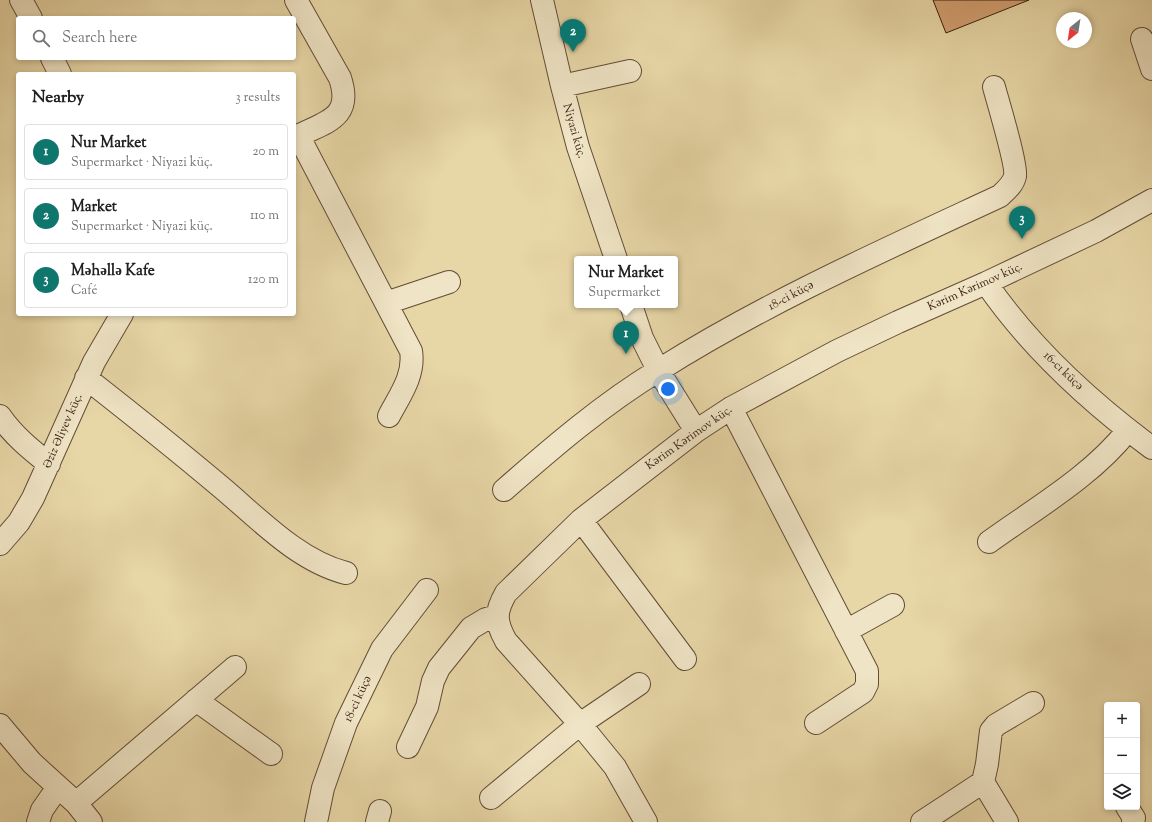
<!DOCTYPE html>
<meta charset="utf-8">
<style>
:root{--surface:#fff;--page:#f6f6f6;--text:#202124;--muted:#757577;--line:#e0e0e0;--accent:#0f766e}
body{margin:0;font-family:"Sorts Mill Goudy",serif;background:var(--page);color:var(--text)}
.controls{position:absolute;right:12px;bottom:12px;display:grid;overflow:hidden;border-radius:4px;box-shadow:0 2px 6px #0003}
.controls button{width:36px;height:36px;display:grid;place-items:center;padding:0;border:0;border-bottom:1px solid var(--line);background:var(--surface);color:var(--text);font:20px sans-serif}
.compass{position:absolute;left:1056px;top:12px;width:36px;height:36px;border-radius:50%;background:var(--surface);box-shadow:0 2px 6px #0003;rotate:210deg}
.you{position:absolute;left:668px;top:389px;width:14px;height:14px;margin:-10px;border:3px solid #fff;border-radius:50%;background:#1a73e8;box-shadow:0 0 0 6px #1a73e833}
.badge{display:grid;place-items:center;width:26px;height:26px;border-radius:50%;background:var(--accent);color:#fff;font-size:13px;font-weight:700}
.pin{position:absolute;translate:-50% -33px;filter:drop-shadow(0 1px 2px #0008)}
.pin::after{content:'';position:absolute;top:21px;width:14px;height:12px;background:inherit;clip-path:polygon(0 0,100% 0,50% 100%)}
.popup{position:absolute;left:574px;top:256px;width:104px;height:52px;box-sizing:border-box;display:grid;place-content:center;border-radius:4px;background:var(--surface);filter:drop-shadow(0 1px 3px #0005);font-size:13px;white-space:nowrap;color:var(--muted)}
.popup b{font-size:15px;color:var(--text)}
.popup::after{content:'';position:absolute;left:50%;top:100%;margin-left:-8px;border:8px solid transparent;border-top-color:var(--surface)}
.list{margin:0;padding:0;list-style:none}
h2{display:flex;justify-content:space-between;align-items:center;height:52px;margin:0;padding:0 16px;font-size:17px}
h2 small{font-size:13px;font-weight:400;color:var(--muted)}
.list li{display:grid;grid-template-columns:26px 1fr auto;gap:12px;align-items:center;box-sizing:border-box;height:56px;margin:0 8px 8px;padding:0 8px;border:1px solid var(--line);border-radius:4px}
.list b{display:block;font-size:15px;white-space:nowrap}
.list p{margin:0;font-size:13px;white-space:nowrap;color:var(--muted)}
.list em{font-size:13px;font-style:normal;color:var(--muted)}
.icon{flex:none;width:22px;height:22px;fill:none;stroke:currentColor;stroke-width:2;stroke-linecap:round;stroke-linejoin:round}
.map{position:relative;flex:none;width:1152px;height:822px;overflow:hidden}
.search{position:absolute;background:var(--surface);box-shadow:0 2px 6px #0003;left:16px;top:16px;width:280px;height:44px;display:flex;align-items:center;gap:10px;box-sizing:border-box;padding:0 14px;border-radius:4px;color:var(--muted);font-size:15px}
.panel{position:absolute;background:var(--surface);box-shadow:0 2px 6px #0003;left:16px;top:72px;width:280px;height:244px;border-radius:4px}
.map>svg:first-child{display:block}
.building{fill:#d39f71;stroke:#371e11}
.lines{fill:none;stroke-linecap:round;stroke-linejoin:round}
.street-casing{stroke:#634c36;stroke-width:24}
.street{stroke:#efe4c5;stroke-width:22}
.labels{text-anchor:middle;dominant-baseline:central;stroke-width:4;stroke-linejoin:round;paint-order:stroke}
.street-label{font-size:12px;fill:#371e11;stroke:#efe4c5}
</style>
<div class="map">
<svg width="1152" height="822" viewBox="0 0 1152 822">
<rect width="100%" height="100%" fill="#e7d6a6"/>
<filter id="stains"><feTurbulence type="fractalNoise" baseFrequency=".005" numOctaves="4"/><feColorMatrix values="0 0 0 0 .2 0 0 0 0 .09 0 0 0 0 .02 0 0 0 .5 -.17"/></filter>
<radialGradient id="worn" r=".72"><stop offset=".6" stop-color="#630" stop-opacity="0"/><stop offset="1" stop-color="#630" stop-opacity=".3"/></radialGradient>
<path class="building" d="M 933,0 L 1029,0 L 946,33 Z"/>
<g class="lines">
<g class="street-casing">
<path id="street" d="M 21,0 L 31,18
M 542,0 L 562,86 L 578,147 L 616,259
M 1142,39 L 1152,69
M 52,58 L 60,74
M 562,86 L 630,71
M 298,135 L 411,351 C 415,375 400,395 389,416
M 294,138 C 323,122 354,120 340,78 L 296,0
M 986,283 C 1030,347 1090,402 1152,448
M 386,303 L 449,282
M 631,305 L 642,338 L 658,370 L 696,431
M 86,378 C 132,414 177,450 221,487 C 258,518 298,561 346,573
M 731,408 L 867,671 L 867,684 L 863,692 L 816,723
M 0,416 C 13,435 30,449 49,464
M 504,490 C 553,447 603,404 659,370 C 767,302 884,250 1000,196 C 1006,190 1013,185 1015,176 C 1017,165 998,102 994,87
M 581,520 L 685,659
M 989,542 C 1036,508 1092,476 1128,430
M 0,544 L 19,522 L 33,498 L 94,362 L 122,314
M 846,631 L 893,605
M 196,700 L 271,754
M 0,725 L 32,763 L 76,803 L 91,822
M 408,747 L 427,707 L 433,681 L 439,668 L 471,628 L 486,619 L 497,616
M 491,798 L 580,724 L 639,684
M 76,803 L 235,667
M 1127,807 L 1134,818 L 1133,822
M 38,822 L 42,810 L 58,787
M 316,822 L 323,788 L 346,723 L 382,649 L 427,590
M 377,822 L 380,811
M 646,822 L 615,767 L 580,724 L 506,641 C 495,621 495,612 506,593 L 581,520 L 696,431 L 731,408 L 837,351 L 898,322 L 986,283 L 1096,231 L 1152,200
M 922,822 L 983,782
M 1007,822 L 983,782 L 987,764 L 991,731 L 996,725 L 1033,703"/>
</g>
<use href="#street" class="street"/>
</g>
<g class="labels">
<g class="street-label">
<text transform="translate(574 131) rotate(74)">Niyazi küç.</text>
<text transform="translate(975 287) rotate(-24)">Kərim Kərimov küç.</text>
<text transform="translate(791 296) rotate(-28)">18-ci küçə</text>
<text transform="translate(1063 371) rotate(44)">16-cı küçə</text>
<text transform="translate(63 431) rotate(-66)">Əziz Əliyev küç.</text>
<text transform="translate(689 438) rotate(-35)">Kərim Kərimov küç.</text>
<text transform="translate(358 699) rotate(-65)">18-ci küçə</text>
</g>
</g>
<rect width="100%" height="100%" filter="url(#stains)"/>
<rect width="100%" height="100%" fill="url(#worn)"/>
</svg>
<div class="controls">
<button>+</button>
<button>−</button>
<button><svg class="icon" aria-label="layers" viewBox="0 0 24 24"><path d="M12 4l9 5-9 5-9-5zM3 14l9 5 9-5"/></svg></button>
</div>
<svg class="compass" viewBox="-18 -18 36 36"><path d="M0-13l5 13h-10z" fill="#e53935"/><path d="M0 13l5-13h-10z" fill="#757577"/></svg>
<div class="you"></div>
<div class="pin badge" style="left:626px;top:354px">1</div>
<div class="popup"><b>Nur Market</b>Supermarket</div>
<div class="pin badge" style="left:573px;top:52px">2</div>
<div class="pin badge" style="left:1022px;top:239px">3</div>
<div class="search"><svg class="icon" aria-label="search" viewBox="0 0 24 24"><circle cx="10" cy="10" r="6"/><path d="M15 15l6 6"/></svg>Search here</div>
<section class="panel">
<h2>Nearby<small>3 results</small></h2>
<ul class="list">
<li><span class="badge">1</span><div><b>Nur Market</b><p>Supermarket · Niyazi küç.</p></div><em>20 m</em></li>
<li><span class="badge">2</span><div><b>Market</b><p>Supermarket · Niyazi küç.</p></div><em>110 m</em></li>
<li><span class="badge">3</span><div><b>Məhəllə Kafe</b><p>Café</p></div><em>120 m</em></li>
</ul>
</section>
</div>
